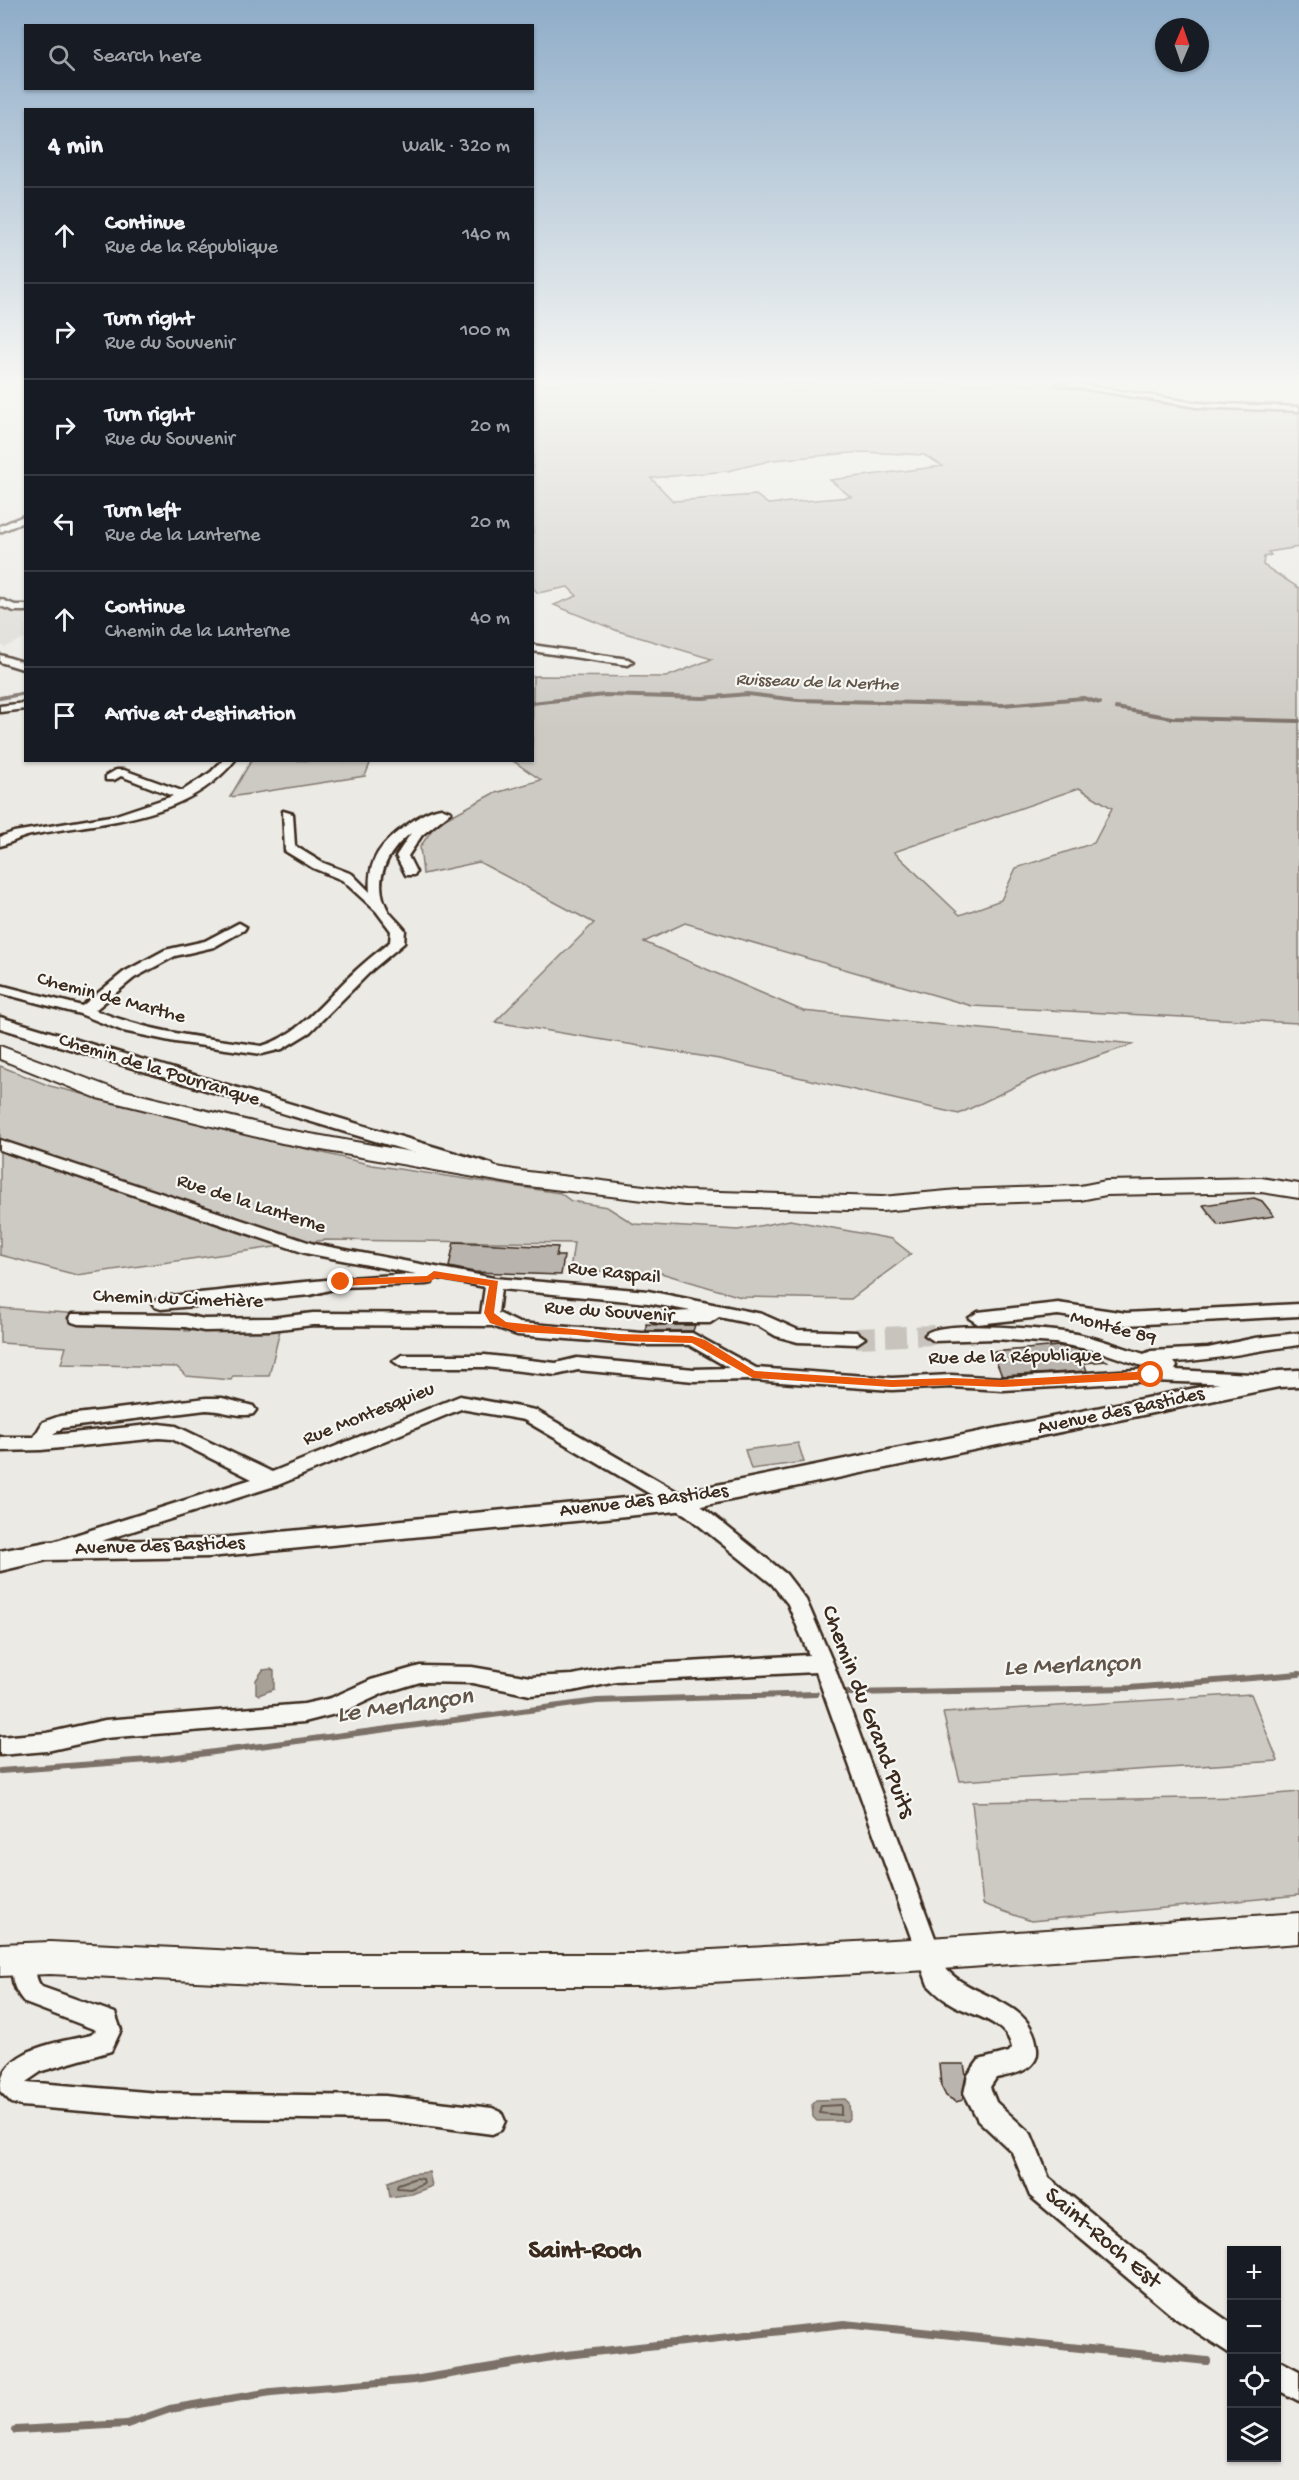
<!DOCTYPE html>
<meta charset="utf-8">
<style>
:root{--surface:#171b24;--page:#242831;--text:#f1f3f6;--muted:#9ea1a6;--line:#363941}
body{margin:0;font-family:"Gochi Hand",sans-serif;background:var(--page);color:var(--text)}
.controls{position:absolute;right:18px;bottom:18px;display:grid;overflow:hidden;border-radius:0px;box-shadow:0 2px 4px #0004}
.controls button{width:54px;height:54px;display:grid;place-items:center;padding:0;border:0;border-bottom:2px solid var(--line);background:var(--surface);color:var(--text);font:30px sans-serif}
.compass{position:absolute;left:1155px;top:18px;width:54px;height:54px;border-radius:50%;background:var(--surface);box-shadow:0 2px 4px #0004;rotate:2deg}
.stop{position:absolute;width:18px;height:18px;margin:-14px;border:4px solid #ea580c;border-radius:50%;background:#fff}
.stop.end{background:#ea580c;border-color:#fff;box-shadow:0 2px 6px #0008}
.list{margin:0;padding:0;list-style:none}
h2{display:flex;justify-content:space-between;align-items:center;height:78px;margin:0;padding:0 24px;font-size:26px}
h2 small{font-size:20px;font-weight:400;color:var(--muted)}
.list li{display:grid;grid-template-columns:39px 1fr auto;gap:18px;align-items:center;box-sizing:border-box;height:96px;padding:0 24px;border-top:2px solid var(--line)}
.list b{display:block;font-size:22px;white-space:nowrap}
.list p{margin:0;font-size:20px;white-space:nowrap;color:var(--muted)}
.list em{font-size:20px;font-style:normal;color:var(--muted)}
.icon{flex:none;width:33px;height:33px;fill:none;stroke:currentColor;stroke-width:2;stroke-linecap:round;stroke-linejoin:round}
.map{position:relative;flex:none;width:1299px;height:2480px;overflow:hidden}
.search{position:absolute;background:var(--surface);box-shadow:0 2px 4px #0004;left:24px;top:24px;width:510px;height:66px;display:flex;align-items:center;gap:15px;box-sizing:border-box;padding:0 21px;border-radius:0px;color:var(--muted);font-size:22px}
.panel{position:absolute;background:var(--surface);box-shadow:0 2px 4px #0004;left:24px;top:108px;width:510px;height:654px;border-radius:0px}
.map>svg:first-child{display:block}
.built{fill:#dcdad4}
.green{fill:#cdcac4;stroke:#847a71;stroke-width:1.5;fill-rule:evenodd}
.water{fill:#a8a198;stroke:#7c7167;stroke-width:1.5}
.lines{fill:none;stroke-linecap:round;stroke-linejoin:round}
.shore{stroke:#675a4f;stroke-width:2}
.stream-far2{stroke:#7c7167;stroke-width:4}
.stream-far1{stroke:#7c7167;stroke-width:6}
.stream{stroke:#7c7167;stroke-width:8}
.building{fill:#bab4ae;stroke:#3b2a1e;stroke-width:1.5}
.minor-tunnel{stroke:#c8c4bd;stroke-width:20;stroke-dasharray:20 10;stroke-linecap:butt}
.minor-casing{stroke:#3b2a1e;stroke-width:5}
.tertiary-casing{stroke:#3b2a1e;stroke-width:5}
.secondary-casing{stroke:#3b2a1e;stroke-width:4}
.minor{fill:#f6f6f2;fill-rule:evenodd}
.tertiary{fill:#f6f6f2;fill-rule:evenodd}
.secondary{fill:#f6f6f2;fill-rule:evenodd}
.route{fill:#ea580c}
.labels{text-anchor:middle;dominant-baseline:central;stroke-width:4.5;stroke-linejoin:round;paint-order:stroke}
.far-water-label{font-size:18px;font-style:italic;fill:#615449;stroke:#f6f6f2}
.street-label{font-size:20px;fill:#3b2a1e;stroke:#f6f6f2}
.near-street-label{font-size:24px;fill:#3b2a1e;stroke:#f6f6f2}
.near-water-label{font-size:26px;font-style:italic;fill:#615449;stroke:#f6f6f2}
.near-neighbourhood-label{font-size:26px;font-weight:bold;fill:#3b2a1e;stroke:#f6f6f2}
</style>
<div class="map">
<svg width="1299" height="2480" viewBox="0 0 1299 2480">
<rect width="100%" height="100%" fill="#ebeae5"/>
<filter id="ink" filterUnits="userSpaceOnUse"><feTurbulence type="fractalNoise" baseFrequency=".0167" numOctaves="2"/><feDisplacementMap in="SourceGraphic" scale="12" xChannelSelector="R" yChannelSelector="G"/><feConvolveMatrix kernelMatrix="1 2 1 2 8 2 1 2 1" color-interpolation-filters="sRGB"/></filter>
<g filter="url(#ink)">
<path class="built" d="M 0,606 L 25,614 L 25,638 L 5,647 L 0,645 Z"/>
<path class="green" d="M 533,384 L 1044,384 L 1203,410 L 1299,411 L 1299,547 L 1268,552 L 1271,555 L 1264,557 L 1263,565 L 1299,588 L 1299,1023 L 972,1006 L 685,923 L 644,942 L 803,1011 L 1134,1044 L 1033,1078 L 959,1114 L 719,1059 L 495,1022 L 594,923 L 479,862 L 423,874 L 420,847 L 436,824 L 492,794 L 541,780 L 513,761 L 532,760 L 533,676 L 666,677 L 712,659 L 618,631 L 554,605 L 577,596 L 568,587 L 538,593 L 533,588 ZM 862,452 L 924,455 L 943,466 L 830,480 L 851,497 L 768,504 L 756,495 L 673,501 L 651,478 L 728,471 L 773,460 ZM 1079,788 L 1112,808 L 1094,843 L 1016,868 L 1001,900 L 960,915 L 894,852 Z
M 251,761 L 251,760 L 371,761 L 365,776 L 230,797 Z
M 0,1066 L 50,1086 L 372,1165 L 560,1193 L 571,1201 L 607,1207 L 634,1224 L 738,1230 L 790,1220 L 892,1239 L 911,1254 L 851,1299 L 741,1297 L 661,1273 L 570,1270 L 574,1243 L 324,1240 L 77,1275 L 0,1255 Z
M 0,1308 L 79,1314 L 76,1322 L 186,1324 L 185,1331 L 281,1326 L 269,1376 L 233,1376 L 231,1380 L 186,1376 L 177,1367 L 61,1364 L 66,1347 L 0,1343 Z
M 798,1443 L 804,1462 L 751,1469 L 745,1450 Z
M 1251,1694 L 1278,1761 L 960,1781 L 943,1713 Z
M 1299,1792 L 1299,1895 L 1031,1921 L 983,1904 L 972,1802 L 1243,1797 Z"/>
<path class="water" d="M 271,1669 L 274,1671 L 274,1689 L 259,1695 L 256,1693 L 256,1680 L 263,1670 Z
M 845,2099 L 849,2103 L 850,2117 L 847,2121 L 817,2121 L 813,2117 L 812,2104 L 816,2100 Z
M 429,2172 L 432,2186 L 412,2194 L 390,2197 L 388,2182 L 408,2174 Z"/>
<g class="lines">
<path class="shore" d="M 841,2105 L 841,2115 L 819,2113 L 821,2106 Z
M 416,2178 L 423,2179 L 424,2183 L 410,2189 L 397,2188 L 398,2184 Z"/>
<path class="stream-far2" d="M 0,698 L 26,693
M 532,703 L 605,695 L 703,698 L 747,694 L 798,700 L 1003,705 L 1083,698 L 1100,703
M 1116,708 L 1172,718 L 1299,721"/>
<path class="stream-far1" d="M 847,1693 L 1130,1688 L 1299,1674
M 0,1771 L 162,1759 L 597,1701 L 816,1694"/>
<path class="stream" d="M 16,2430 L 127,2424 L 170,2409 L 271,2392 L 414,2380 L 558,2356 L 844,2324 L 1207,2361"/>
</g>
<path class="building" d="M 1254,1198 L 1262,1201 L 1274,1216 L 1218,1225 L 1203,1205 Z
M 454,1242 L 558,1247 L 556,1256 L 564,1256 L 561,1275 L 474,1272 L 449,1267 Z
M 646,1324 L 658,1325 L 695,1325 L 693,1331 L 646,1331 Z
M 1059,1346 L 1085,1351 L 1107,1361 L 1084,1363 L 1087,1371 L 1002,1376 L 994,1356 L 993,1352 Z
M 939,2064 L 964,2064 L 966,2075 L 963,2100 L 956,2102 L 946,2096 L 941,2086 Z"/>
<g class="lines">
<path class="minor-tunnel" d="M 856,1338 L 934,1335"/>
<g class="minor-casing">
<path id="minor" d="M 1055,384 L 1077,384 L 1197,403 L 1299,407 L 1299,411 L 1197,407 Z
M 26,515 L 26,521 L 0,532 L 0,526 Z
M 0,599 L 15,605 L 26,605 L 26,611 L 14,611 L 0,606 Z
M 532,645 L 628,659 L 633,662 L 628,665 L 532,651 Z
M 0,655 L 26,663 L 26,670 L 0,662 Z
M 26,703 L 26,709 L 0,712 L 0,706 Z
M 223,760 L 235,760 C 185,822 102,821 31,835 C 20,837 11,843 0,846 L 0,837 L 14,832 L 116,815 L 173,796 L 121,776 L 114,780 L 106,780 L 106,776 L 116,770 L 124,770 L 182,791 L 211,772 Z
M 441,808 L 451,812 L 422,835 L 408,856 L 416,872 L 414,875 L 406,875 L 396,856 L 411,833 C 386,852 371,882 389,912 C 394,918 400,924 405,930 L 404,943 L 373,969 L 310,1032 L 282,1049 L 262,1054 L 175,1042 L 123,1031 L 80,1014 L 0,993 L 0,985 L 82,1006 L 124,972 L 165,950 L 205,941 L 239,923 L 246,927 L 244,930 L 214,947 L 175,956 L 134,978 L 95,1010 C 148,1032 204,1038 262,1046 C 298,1035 322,1004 348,978 C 361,965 376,953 390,942 L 391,931 L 376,911 L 342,880 L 313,868 L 285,851 L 283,811 L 293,814 L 295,846 L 321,862 L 352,874 L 370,892 C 367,860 382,842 407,825 C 418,817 428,810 441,808 Z
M 0,1140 L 314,1244 L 494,1278 L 648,1291 L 762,1314 L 798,1330 L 856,1332 L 865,1338 L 856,1344 L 798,1342 L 776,1336 L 757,1325 L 719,1317 L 710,1323 L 658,1323 L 652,1321 L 649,1317 L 652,1313 L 691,1311 L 648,1303 L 501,1289 L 498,1313 L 519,1323 L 642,1333 L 692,1333 L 756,1368 L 892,1378 L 951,1375 L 1003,1378 L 1151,1369 L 1098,1351 L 1055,1343 L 995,1339 L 934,1341 L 925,1335 C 936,1318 1055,1330 1077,1334 C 1100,1339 1121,1347 1144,1354 L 1151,1351 L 1208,1348 L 1255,1338 L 1299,1333 L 1299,1345 C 1257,1350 1216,1360 1174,1362 L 1177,1366 L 1175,1370 L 1270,1375 L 1273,1379 L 1270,1383 L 1264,1385 L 1151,1381 L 1003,1390 L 951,1387 L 892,1390 L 753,1380 L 694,1381 L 578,1370 L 556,1375 L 485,1367 L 402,1367 L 393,1361 L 402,1355 L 485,1355 L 556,1363 L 577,1358 L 694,1369 L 729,1368 L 689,1345 L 642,1345 L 517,1335 L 492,1326 L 313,1325 L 271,1330 L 204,1331 L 185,1327 L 78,1324 L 72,1322 L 69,1318 L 72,1314 L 185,1315 L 204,1319 L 271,1318 L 313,1313 L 481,1314 L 485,1287 L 433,1277 L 432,1283 L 426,1284 L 341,1287 L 310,1295 L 161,1309 L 155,1307 L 152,1303 L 161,1297 C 246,1289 331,1277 416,1274 L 305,1253 L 0,1150 Z
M 1058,1303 L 1126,1313 L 1299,1304 L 1299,1316 L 1126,1325 L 1058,1315 L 978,1324 L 969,1318 L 978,1312 Z
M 460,1396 L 535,1410 L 700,1505 L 786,1574 L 806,1600 L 833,1663 L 947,1970 C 975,2000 1033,1999 1037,2049 C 1039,2071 1011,2075 996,2078 L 990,2087 L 996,2102 L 1031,2134 L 1049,2178 L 1195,2298 L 1232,2324 L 1232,2355 L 1175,2318 L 1030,2196 L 1012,2152 L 978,2120 L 964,2093 L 968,2075 L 979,2060 L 1009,2052 L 1012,2048 C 1007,2020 971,2016 950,2003 C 941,1998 935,1992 928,1985 L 816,1672 L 616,1682 L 573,1691 L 530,1695 L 472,1683 L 420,1682 L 384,1693 L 343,1712 L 304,1722 L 105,1738 L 47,1751 L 0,1755 L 0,1737 L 47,1733 L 105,1720 L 304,1704 L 331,1698 L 371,1680 L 420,1666 L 472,1667 L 530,1677 L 573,1675 L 616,1666 L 809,1655 L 788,1604 L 772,1584 L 686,1515 L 524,1420 L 461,1409 L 278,1485 L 57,1555 L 50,1553 L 47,1548 L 50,1543 L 252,1479 L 172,1439 L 159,1438 L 41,1450 L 0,1451 L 0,1437 L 34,1437 L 43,1422 L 60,1416 L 206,1398 L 222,1398 L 253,1406 L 256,1410 L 253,1414 C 240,1418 221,1410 206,1410 L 62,1428 L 53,1435 L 159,1424 L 176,1426 L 272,1472 Z
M 26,1944 L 34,1947 C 41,1961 30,1974 42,1987 L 115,2013 L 121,2030 L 111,2051 L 42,2071 L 26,2082 L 158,2093 L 385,2096 L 492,2108 L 501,2112 L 505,2121 L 501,2130 L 492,2134 L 385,2120 L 158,2117 L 21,2106 L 12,2103 L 0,2091 C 0,2048 58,2043 91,2035 L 96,2030 L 25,2003 C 10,1987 8,1967 18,1947 Z
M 1276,2359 L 1299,2371 L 1299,2401 L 1276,2389 Z"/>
</g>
<g class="tertiary-casing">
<path id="tertiary" d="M 0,1017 L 492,1164 L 495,1168 L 492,1172 L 478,1172 L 0,1028 Z
M 1299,1370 L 1299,1386 L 1279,1387 L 677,1511 L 209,1557 L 47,1560 L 0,1571 L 0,1551 L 47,1542 L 209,1539 L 677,1493 L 1279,1371 Z"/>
</g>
<g class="secondary-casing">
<path id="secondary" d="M 0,1046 L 112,1088 L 282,1129 L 520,1171 L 685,1191 L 882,1197 L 958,1190 L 1080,1186 L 1106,1181 L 1261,1178 L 1299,1184 L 1299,1198 L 1261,1192 L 1106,1195 L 1080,1200 L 958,1204 L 882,1211 L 685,1205 L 520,1185 L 282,1143 L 97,1098 L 0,1059 Z
M 1299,1913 L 1299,1943 L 929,1970 L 638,1986 L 302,1986 L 50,1974 L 0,1976 L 0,1944 L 50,1942 L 302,1954 L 638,1954 L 929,1938 Z"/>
</g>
<use href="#minor" class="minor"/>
<use href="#tertiary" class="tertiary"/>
<use href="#secondary" class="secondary"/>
</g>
</g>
<linearGradient id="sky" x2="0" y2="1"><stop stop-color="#8eacc8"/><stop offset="0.52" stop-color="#f6f6f3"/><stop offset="1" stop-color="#f6f6f3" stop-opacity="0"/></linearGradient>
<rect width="1299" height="732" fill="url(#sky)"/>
<path class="route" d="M 434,1271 L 498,1281 L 494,1313 L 506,1322 L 619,1334 L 692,1336 L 705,1340 L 755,1371 L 892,1380 L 951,1378 L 1003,1380 L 1151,1371 L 1156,1375 L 1151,1379 L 1003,1387 L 951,1385 L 892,1387 L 753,1378 L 692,1343 L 619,1341 L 577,1335 L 518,1332 L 490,1323 L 484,1313 L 489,1286 L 436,1278 L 429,1282 L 341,1286 L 336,1282 L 341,1279 L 427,1276 Z"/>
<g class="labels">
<g class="far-water-label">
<text transform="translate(817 683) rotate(2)">Ruisseau de la Nerthe</text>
</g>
<g class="street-label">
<text transform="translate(111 999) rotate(15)">Chemin de Marthe</text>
<text transform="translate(159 1071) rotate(17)">Chemin de la Pourranque</text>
<text transform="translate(251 1205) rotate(18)">Rue de la Lanterne</text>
<text transform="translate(614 1274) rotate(6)">Rue Raspail</text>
<text transform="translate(178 1300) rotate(2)">Chemin du Cimetière</text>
<text transform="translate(609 1313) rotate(4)">Rue du Souvenir</text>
<text transform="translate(1113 1329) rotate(15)">Montée 89</text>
<text transform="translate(1015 1358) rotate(-1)">Rue de la République</text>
<text transform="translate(1121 1412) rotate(-12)">Avenue des Bastides</text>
<text transform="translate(369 1415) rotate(-22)">Rue Montesquieu</text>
<text transform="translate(644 1502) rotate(-7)">Avenue des Bastides</text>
<text transform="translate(160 1547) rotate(-2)">Avenue des Bastides</text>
</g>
<g class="near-street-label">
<text transform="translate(867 1712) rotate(69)">Chemin du Grand Puits</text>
<text transform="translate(1102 2239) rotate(40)">Saint-Roch Est</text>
</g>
<g class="near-water-label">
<text transform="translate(1072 1667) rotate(-2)">Le Merlançon</text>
<text transform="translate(405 1707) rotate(-8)">Le Merlançon</text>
</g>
<g class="near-neighbourhood-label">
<text x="585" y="2252">Saint-Roch</text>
</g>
</g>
</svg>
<div class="controls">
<button>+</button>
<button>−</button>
<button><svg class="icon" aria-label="locate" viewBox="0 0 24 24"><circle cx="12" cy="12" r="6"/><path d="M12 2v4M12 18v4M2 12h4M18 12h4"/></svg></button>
<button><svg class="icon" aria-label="layers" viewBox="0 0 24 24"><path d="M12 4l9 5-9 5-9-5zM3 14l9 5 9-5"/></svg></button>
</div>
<svg class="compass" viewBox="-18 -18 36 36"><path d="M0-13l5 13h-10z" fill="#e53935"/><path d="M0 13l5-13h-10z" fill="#9ea1a6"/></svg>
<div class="stop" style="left:1151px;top:1375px"></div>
<div class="stop end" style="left:341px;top:1282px"></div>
<div class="search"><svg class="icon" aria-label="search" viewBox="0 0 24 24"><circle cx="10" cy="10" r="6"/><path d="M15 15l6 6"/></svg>Search here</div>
<section class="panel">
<h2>4 min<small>Walk · 320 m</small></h2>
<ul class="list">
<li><svg class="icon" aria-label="ahead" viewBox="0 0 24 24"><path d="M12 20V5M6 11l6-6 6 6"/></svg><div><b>Continue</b><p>Rue de la République</p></div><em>140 m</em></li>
<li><svg class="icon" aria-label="right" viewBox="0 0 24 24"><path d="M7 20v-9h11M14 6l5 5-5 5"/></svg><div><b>Turn right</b><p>Rue du Souvenir</p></div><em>100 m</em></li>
<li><svg class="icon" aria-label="right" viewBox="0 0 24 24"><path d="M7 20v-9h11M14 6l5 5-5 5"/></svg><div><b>Turn right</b><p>Rue du Souvenir</p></div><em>20 m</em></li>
<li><svg class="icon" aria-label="left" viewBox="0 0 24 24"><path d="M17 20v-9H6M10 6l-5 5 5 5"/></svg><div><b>Turn left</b><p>Rue de la Lanterne</p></div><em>20 m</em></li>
<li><svg class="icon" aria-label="ahead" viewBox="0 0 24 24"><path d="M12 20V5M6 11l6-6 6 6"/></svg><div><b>Continue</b><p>Chemin de la Lanterne</p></div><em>40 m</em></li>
<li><svg class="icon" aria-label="arrive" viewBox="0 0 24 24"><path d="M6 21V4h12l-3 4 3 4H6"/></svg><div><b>Arrive at destination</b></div></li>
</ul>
</section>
</div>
